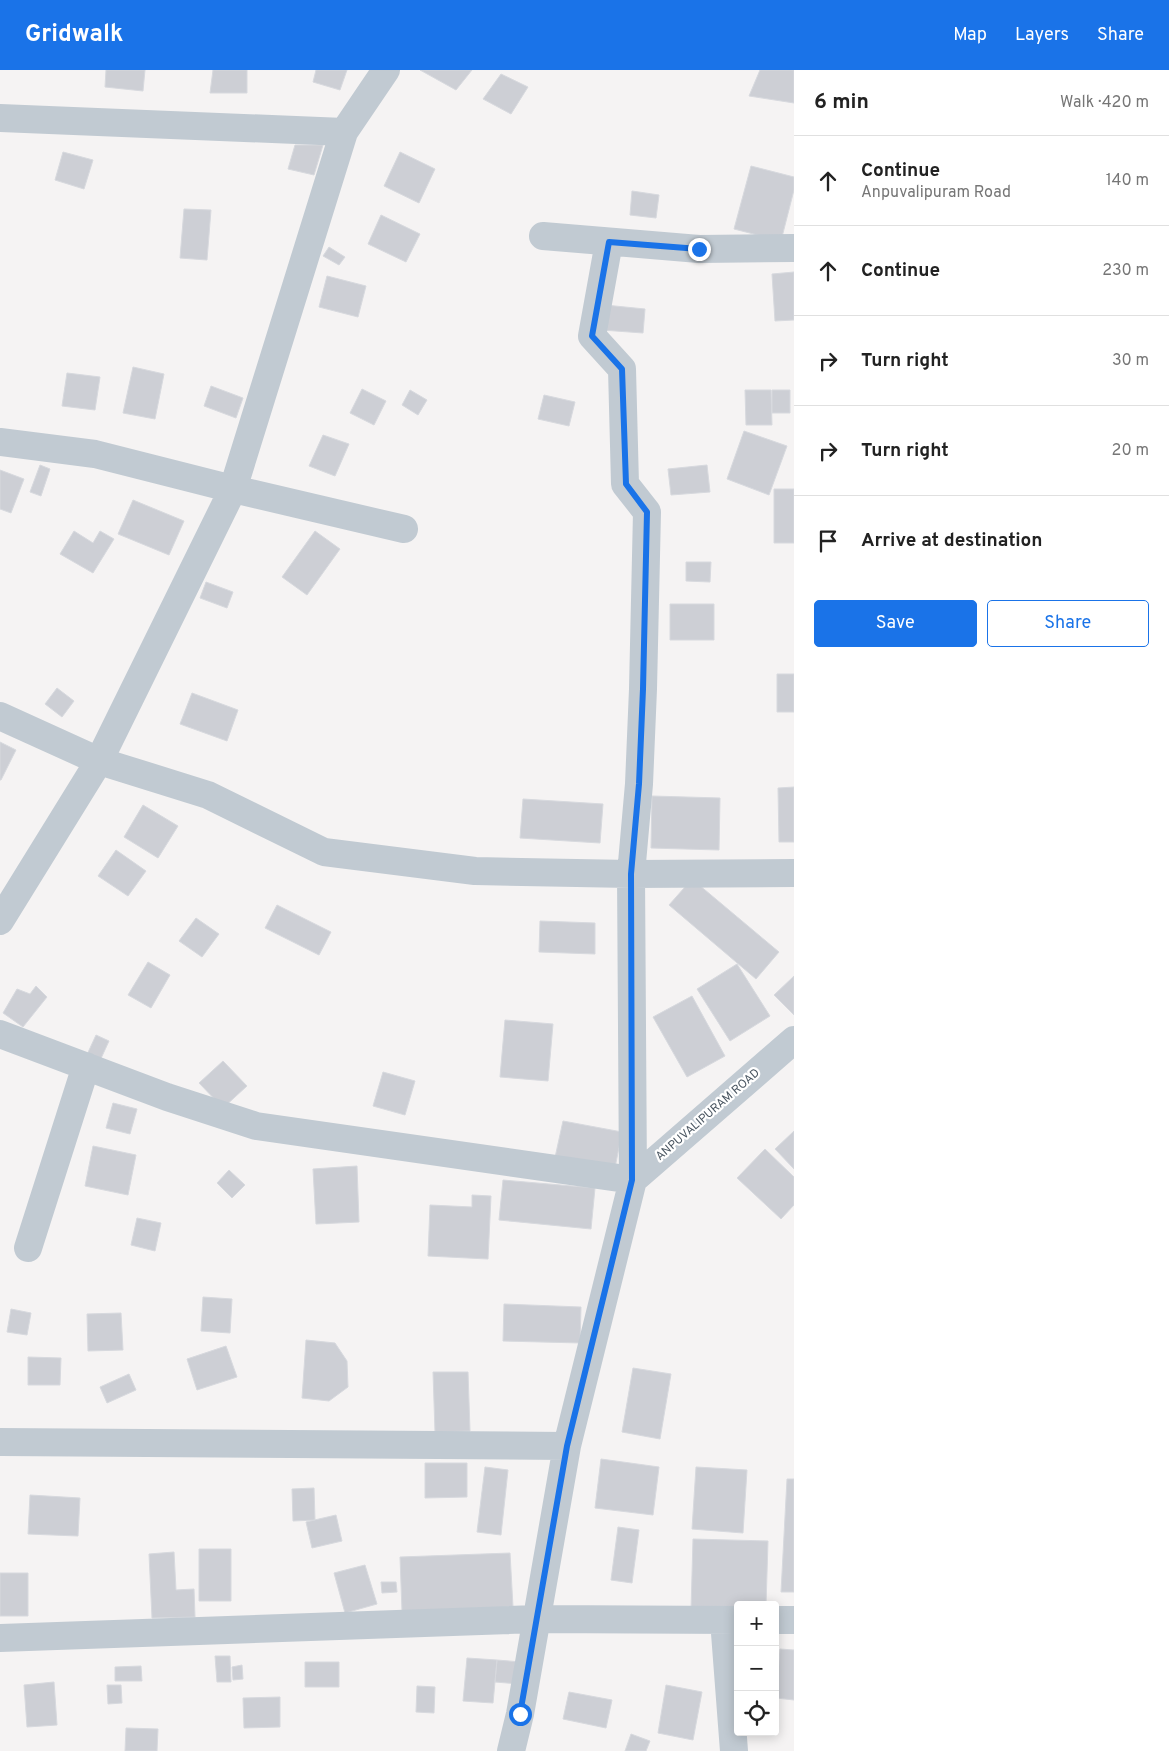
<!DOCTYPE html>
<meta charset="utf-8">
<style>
:root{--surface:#fff;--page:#f2f2f2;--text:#222;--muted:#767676;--line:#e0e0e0;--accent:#1a73e8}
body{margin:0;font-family:Overpass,sans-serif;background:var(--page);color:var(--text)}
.controls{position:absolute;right:15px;bottom:15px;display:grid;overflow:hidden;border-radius:5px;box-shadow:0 2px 12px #0003}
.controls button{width:45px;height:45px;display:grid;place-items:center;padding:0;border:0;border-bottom:1px solid var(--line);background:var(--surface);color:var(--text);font:25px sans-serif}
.stop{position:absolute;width:15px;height:15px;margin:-11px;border:4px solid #1a73e8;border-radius:50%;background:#fff}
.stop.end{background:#1a73e8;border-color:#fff;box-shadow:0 1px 5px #0008}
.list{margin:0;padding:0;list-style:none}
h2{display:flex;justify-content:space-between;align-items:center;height:65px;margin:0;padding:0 20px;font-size:21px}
h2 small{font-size:16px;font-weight:400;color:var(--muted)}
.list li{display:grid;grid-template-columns:32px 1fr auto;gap:15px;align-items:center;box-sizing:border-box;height:90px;padding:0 20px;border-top:1px solid var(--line)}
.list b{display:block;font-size:19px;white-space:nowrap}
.list p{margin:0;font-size:16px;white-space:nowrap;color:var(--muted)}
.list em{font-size:16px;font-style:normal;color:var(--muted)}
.actions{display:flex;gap:10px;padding:15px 20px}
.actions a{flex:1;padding:11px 0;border:1px solid var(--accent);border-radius:5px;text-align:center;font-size:18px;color:var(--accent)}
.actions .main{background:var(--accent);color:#fff}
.icon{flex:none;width:28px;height:28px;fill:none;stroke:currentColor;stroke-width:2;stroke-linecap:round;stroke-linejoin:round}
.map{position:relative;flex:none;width:794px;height:1681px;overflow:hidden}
header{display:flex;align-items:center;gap:30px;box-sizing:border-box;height:70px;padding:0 25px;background:var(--accent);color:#fff}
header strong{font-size:24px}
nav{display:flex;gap:28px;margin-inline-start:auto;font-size:18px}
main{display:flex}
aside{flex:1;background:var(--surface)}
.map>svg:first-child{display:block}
.building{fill:#cdcfd5;stroke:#d7d9de}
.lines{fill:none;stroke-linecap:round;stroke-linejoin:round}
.minor{stroke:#c1cad2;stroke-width:28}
.route{stroke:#1a73e8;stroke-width:6}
.labels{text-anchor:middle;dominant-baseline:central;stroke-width:4.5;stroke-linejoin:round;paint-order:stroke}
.street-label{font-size:12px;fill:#4a5661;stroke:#fff}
</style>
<header>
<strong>Gridwalk</strong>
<nav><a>Map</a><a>Layers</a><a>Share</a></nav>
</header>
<main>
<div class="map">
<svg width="794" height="1681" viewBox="0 0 794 1681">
<rect width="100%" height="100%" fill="#f5f3f3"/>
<path class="building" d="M 106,0 L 145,0 L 143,21 L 105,17 Z
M 213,0 L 247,0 L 247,23 L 210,23 Z
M 316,0 L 347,0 L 340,20 L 313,12 Z
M 420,0 L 472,0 L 456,20 Z
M 760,0 L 794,0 L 794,33 L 749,26 Z
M 501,4 L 528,17 L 511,44 L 483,29 Z
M 295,75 L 323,75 L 314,105 L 288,99 Z
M 63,82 L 93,90 L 84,119 L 55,110 Z
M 400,82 L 435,99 L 419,133 L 384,116 Z
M 751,96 L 794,107 L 794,120 L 781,171 L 734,159 Z
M 632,121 L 659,125 L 656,148 L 630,145 Z
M 184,139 L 211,140 L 207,190 L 180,188 Z
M 381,145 L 420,164 L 406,192 L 368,174 Z
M 329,177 L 345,187 L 339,195 L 323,186 Z
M 794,202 L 794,250 L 775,251 L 772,204 Z
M 327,206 L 366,216 L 358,247 L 319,237 Z
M 605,235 L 645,239 L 643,263 L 602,260 Z
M 133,297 L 164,304 L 155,349 L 123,343 Z
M 67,303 L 100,307 L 95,340 L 62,336 Z
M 211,316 L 243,328 L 236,348 L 204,336 Z
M 362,319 L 386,331 L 374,355 L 350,343 Z
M 410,320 L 427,330 L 418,345 L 402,335 Z
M 745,320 L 771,320 L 772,355 L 746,355 Z
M 772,320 L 790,320 L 790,343 L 772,343 Z
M 544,325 L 575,332 L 569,356 L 538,349 Z
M 744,361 L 787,376 L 769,425 L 727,409 Z
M 323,365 L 349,374 L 335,406 L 309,396 Z
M 40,395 L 50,399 L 41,426 L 30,422 Z
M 707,395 L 710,422 L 671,425 L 668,399 Z
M 0,400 L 24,409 L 11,443 L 0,439 Z
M 774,419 L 794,419 L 794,473 L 774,473 Z
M 133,430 L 184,451 L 169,485 L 118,464 Z
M 74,461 L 93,473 L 100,461 L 114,469 L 93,503 L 60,484 Z
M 315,461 L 340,479 L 307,525 L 282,507 Z
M 686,492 L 711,492 L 710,512 L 686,511 Z
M 206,512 L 233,522 L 227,538 L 200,528 Z
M 670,534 L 714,534 L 714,570 L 670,570 Z
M 777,604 L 794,604 L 794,642 L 777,642 Z
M 57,618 L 74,631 L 62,647 L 45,634 Z
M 192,623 L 238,640 L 227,671 L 180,654 Z
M 0,672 L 16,680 L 1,710 L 0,710 Z
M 794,717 L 794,772 L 779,772 L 778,718 Z
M 652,726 L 720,728 L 719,780 L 651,778 Z
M 523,729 L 603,734 L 600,773 L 520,768 Z
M 143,735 L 178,756 L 158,788 L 124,767 Z
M 116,780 L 146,801 L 128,826 L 98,806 Z
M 692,809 L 779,882 L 756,909 L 669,835 Z
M 277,835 L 331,862 L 319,885 L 265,858 Z
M 196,848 L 219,864 L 202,887 L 179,871 Z
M 540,851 L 595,853 L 595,884 L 539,882 Z
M 148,892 L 170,905 L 151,938 L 128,925 Z
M 737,894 L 770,946 L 730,971 L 697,919 Z
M 794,906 L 794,945 L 774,925 Z
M 36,916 L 47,927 L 23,957 L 3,943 L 17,919 L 30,924 Z
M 692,926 L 725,986 L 687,1007 L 653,947 Z
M 505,950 L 553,954 L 548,1011 L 500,1007 Z
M 96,965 L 109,971 L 98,995 L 85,989 Z
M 223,991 L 247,1016 L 223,1038 L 199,1013 Z
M 383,1002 L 415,1011 L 405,1045 L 373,1036 Z
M 113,1033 L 137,1039 L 130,1064 L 106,1058 Z
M 563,1051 L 622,1062 L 614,1103 L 554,1092 Z
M 794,1061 L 794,1099 L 775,1079 Z
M 93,1076 L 136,1085 L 128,1125 L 85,1116 Z
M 765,1079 L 794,1107 L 794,1135 L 781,1149 L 737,1108 Z
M 357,1096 L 359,1152 L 316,1154 L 313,1099 Z
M 229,1100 L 245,1115 L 232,1128 L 217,1113 Z
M 503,1110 L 595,1118 L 591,1159 L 499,1150 Z
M 472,1125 L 491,1126 L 488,1189 L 428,1186 L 430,1135 L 472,1137 Z
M 137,1148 L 161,1153 L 155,1181 L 131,1175 Z
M 203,1227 L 232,1229 L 230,1263 L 201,1261 Z
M 504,1234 L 581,1237 L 580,1273 L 503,1271 Z
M 11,1239 L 31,1243 L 27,1265 L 7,1262 Z
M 121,1243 L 123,1280 L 88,1281 L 87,1244 Z
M 306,1270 L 335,1273 L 347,1291 L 348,1317 L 329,1331 L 302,1328 Z
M 226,1276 L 237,1307 L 197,1320 L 187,1289 Z
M 28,1287 L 61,1288 L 60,1315 L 28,1315 Z
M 633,1298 L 671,1304 L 660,1369 L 622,1362 Z
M 433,1302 L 468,1302 L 470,1361 L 435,1362 Z
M 129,1304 L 136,1320 L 107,1333 L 100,1317 Z
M 601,1389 L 659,1397 L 653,1445 L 595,1438 Z
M 425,1393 L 467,1393 L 467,1427 L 425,1428 Z
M 485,1397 L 508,1400 L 501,1465 L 477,1462 Z
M 696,1397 L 747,1400 L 743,1463 L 692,1459 Z
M 787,1409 L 794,1409 L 794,1522 L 781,1522 Z
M 314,1418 L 315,1450 L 293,1451 L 292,1419 Z
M 30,1425 L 80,1428 L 78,1466 L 28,1464 Z
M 336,1445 L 342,1471 L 312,1478 L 306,1452 Z
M 618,1457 L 639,1460 L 632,1513 L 611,1510 Z
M 693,1469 L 768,1471 L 766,1535 L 738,1535 L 738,1542 L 691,1541 Z
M 199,1479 L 231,1479 L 231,1531 L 199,1531 Z
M 174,1482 L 176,1520 L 194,1519 L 195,1547 L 152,1548 L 149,1484 Z
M 510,1483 L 513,1537 L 402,1541 L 400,1487 Z
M 365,1495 L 377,1534 L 345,1543 L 334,1503 Z
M 0,1503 L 28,1503 L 28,1546 L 0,1546 Z
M 381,1512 L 396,1512 L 397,1522 L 382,1523 Z
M 780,1579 L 794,1580 L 794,1630 L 776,1628 Z
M 215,1586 L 230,1586 L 231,1612 L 217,1612 Z
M 467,1588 L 497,1590 L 493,1633 L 463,1631 Z
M 497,1590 L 521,1592 L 519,1614 L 495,1612 Z
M 305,1592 L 339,1592 L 339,1617 L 305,1617 Z
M 242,1595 L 243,1609 L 233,1610 L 232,1597 Z
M 141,1596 L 142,1611 L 115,1611 L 115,1597 Z
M 54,1612 L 57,1655 L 27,1657 L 24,1615 Z
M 107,1615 L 121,1615 L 122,1633 L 108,1634 Z
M 666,1615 L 702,1622 L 693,1670 L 658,1663 Z
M 417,1616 L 435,1617 L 434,1643 L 416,1642 Z
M 569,1622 L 612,1630 L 606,1658 L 563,1649 Z
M 280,1627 L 280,1657 L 244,1658 L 243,1628 Z
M 126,1658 L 158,1659 L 157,1681 L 125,1681 Z
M 631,1664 L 650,1671 L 646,1681 L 625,1681 Z"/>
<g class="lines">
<path class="minor" d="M 0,48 L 344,62
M 543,166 L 699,179 L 794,178
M 0,372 L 95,384 L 233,419 L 404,459
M 0,646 L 99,691 L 208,725 L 324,782 L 475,801 L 631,804 L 794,803
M 0,851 L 99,691 L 233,419 L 344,62 L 386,0
M 0,964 L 167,1027 L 256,1056 L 633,1110 L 631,804 L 639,714 L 643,619 L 647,442 L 625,414 L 622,299 L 592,266 L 609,172
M 28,1178 L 86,996
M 0,1372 L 567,1376
M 724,1550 L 734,1681
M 775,1550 L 794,1550
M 0,1568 L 536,1549 L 738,1550
M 511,1681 L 520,1644 L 567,1376 L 633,1110 L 794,970"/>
</g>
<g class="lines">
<path class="route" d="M 520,1644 L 567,1376 L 632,1110 L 631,804 L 639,714 L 643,619 L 647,442 L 626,414 L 622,299 L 592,266 L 609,172 L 699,179"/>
</g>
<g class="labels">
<g class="street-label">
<text transform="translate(708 1045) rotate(-41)">ANPUVALIPURAM ROAD</text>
</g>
</g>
</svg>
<div class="controls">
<button>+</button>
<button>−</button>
<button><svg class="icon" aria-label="locate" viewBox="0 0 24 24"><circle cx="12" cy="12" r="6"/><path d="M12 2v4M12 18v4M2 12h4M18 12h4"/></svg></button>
</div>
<div class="stop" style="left:520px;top:1644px"></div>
<div class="stop end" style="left:699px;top:179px"></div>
</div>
<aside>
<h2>6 min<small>Walk · 420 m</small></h2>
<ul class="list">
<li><svg class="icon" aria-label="ahead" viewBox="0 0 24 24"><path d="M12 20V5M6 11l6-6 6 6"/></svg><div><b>Continue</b><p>Anpuvalipuram Road</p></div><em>140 m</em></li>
<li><svg class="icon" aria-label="ahead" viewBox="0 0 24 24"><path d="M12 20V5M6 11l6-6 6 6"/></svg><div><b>Continue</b></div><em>230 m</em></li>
<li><svg class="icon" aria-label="right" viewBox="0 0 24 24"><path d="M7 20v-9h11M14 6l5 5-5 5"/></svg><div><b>Turn right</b></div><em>30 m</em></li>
<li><svg class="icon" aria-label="right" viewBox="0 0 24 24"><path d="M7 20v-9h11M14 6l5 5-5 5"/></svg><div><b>Turn right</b></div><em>20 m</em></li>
<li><svg class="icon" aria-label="arrive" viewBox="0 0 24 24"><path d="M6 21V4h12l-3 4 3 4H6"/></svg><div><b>Arrive at destination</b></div></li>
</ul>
<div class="actions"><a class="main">Save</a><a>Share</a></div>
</aside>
</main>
